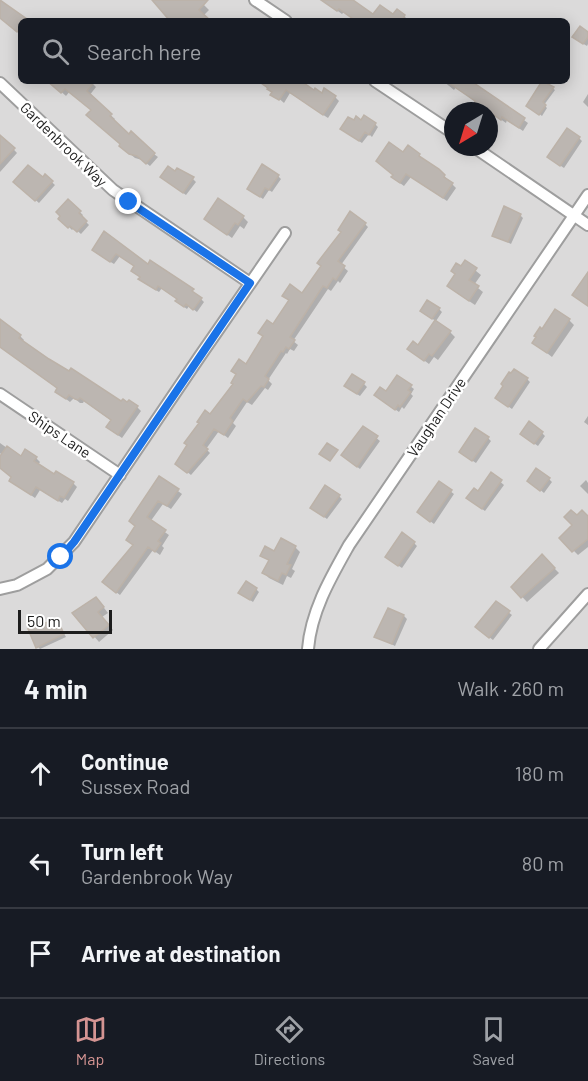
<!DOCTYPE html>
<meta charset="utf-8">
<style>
:root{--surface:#171b24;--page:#242831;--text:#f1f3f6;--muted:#9ea1a6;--line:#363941;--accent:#d49492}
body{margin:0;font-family:Barlow,sans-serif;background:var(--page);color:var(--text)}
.compass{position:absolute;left:444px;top:102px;width:54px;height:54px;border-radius:50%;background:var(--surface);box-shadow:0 3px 15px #0003;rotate:218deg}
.scale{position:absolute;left:18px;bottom:15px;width:94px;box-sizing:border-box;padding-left:6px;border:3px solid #1d1d1d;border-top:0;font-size:16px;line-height:21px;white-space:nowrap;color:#1d1d1d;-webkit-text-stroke:4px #fff;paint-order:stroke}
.stop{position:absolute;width:18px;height:18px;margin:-14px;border:4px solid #1a73e8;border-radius:50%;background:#fff}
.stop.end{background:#1a73e8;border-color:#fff;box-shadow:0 2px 6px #0008}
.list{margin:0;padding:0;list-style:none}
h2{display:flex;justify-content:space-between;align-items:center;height:78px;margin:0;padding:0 24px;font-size:26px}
h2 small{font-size:20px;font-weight:400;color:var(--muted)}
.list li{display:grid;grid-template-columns:39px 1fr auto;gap:18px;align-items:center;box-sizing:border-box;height:90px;padding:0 24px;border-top:2px solid var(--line)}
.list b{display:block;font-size:22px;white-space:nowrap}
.list p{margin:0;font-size:20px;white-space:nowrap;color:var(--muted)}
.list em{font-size:20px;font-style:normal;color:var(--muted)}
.icon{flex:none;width:33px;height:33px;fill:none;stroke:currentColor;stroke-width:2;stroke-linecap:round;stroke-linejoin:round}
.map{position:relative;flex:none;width:588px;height:649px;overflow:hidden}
.search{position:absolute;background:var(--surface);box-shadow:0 3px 15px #0003;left:18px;right:18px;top:18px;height:66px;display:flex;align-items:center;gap:15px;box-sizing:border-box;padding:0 21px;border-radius:9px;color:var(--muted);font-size:22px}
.sheet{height:348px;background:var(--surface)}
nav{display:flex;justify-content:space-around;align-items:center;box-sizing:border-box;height:84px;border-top:2px solid var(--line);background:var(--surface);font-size:16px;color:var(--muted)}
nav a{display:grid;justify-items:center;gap:3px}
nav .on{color:var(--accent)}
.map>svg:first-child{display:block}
.residential{fill:#dbdada;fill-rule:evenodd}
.shadow{fill:#0003}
.building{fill:#bcb6b1;stroke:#bcb2a8;stroke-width:1.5}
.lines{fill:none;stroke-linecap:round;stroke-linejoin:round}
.minor-casing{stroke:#9e9e9e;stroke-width:14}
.minor{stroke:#fff;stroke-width:10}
.route{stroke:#1a73e8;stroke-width:8}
.labels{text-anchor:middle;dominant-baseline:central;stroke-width:5;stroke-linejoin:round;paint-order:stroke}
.street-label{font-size:15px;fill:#1d1d1d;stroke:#fff}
</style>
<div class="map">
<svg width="588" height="649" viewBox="0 0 588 649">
<rect width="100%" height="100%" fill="#edeae4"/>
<path class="residential" d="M 0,0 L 588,0 L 588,649 L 0,649 ZM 21,21 L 567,21 L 567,81 L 21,81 ZM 453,111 L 489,111 L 489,147 L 453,147 Z"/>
<path class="shadow" d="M 154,0 L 199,0 L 209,10 L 203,16 L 208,21 L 170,21 Z
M 351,0 L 373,16 L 404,16 L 408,20 L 357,21 L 344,12 L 342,14 L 328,4 Z
M 588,33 L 588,44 L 587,46 L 577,40 Z
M 56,81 L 90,81 L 96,87 L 89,96 L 115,119 L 113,121 L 129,136 L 158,157 L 150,166 L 142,160 L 135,158 L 124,149 L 93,110 L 70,91 L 66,96 L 57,88 Z
M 259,81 L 335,97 L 339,101 L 328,118 L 290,93 L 284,103 Z
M 443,81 L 470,81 L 528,123 L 523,131 L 507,120 L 506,123 L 496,116 L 491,115 L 489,117 L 489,111 L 481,111 L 476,102 L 456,87 L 454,90 Z
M 544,82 L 555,90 L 544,105 L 547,108 L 542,116 L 528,105 Z
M 588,94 L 588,107 L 583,102 Z
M 354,122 L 375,124 L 378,127 L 372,137 L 369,134 L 362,143 L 345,132 Z
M 1,136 L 17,153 L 0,172 L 0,137 Z
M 579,138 L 582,141 L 564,168 L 552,160 Z
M 408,147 L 438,170 L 456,188 L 447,201 L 411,177 L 404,186 L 397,181 L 404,154 Z
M 175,173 L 193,179 L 196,182 L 186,195 L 165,180 Z
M 45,176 L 55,185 L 39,203 L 15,182 L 43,179 Z
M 278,176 L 281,179 L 272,192 L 269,190 L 263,199 L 252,191 Z
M 68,201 L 83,215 L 81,217 L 89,225 L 81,234 L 74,228 L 72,230 L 63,221 Z
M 520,215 L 523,218 L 511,244 L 494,235 Z
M 243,217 L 248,222 L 244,229 L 240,226 L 232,238 L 206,219 Z
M 365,224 L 368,227 L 341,265 L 348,271 L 340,283 L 338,281 L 331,291 L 328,289 L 293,341 L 298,345 L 294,351 L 290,349 L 287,354 L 286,353 L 268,380 L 272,384 L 268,390 L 265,388 L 252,405 L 247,402 L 233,423 L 236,426 L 228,438 L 219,431 L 206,449 L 210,453 L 191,475 L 181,467 L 210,416 L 273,326 L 303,296 Z
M 104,233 L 148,266 L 201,299 L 204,302 L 197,312 L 189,306 L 187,309 L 180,304 L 178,300 L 162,288 L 159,292 L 143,282 L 135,267 L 120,256 L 114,264 L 96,253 Z
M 465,262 L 481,275 L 474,285 L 483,292 L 475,305 L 454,291 Z
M 439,309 L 442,312 L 436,321 L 424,314 Z
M 569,320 L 574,325 L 552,357 L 534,343 Z
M 0,321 L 20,336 L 24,340 L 22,342 L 48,360 L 122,403 L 137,407 L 141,411 L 122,438 L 112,431 L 112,421 L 84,401 L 83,403 L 80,403 L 74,398 L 70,402 L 57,392 L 58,389 L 0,346 Z
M 450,332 L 455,337 L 438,360 L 434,357 L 429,364 L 409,349 L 419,347 Z
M 398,377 L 414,389 L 411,394 L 413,396 L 404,409 L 402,407 L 399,412 L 379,398 L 386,393 Z
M 527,379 L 530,382 L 512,409 L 500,401 Z
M 364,384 L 367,387 L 360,396 L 349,389 Z
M 588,416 L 588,425 L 584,422 Z
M 364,428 L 380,441 L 360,469 L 346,458 Z
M 542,433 L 545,436 L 538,446 L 525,437 Z
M 488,438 L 491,441 L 476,463 L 464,455 Z
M 0,443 L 21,458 L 36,458 L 40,462 L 38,465 L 55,476 L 73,483 L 77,487 L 68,501 L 65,499 L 62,503 L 40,490 L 35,498 L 15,484 L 13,478 L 0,468 L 0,459 L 2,455 L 0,453 Z
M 491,474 L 504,485 L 485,511 L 471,501 Z
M 160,478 L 182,494 L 171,509 L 163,504 L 150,522 L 169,535 L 162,546 L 164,548 L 160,555 L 153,550 L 120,595 L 108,586 L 134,546 L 137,526 Z
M 549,479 L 552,482 L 544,493 L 532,483 Z
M 586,480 L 588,483 L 588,494 L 580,486 Z
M 439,483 L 454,494 L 434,524 L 422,515 Z
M 339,496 L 342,499 L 327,519 L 315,510 Z
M 577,517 L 588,518 L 588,547 L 578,555 L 561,538 L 574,525 Z
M 414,543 L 417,546 L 402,568 L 390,560 Z
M 295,547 L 300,552 L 292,569 L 295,571 L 291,578 L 287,576 L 283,585 L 269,578 L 264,573 L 270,562 L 262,555 Z
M 542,556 L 559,573 L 527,602 L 513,587 Z
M 256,589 L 259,592 L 253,602 L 240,593 Z
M 496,603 L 512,615 L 493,640 L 480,630 Z
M 101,604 L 108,613 L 102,617 L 113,630 L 99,642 L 75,614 Z
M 404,616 L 407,619 L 395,646 L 376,636 Z
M 57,621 L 66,637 L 40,649 L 38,647 Z"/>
<path class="building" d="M 0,0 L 27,19 L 21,21 L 21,27 L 17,32 L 0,18 Z
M 152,0 L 208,0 L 199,10 L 211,21 L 170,21 Z
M 321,0 L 353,0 L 373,14 L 380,5 L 393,14 L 397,9 L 405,15 L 402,21 L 356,21 L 339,9 L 337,11 Z
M 580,26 L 588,32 L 588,37 L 583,44 L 572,37 Z
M 47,81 L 95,81 L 87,91 L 112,114 L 110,116 L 129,134 L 131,131 L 155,153 L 146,164 L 137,156 L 129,154 L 119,146 L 120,144 L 86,115 L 91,110 L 65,89 L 61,93 Z
M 258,81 L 301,81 L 314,90 L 315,88 L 322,93 L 324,88 L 336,96 L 323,115 L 286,90 L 279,100 L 270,95 L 272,92 L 267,89 L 268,88 Z
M 446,81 L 471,81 L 525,118 L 519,128 L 502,117 L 501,120 L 491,113 L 490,114 L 489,111 L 481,111 L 474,106 L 475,101 Z
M 542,81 L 554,87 L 543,102 L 546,105 L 539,115 L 526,106 Z
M 364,115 L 376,123 L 369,135 L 365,132 L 359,141 L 340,129 L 348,117 L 354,120 L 356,116 L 361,120 Z
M 567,128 L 580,137 L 560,166 L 547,157 Z
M 0,135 L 15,148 L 0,164 Z
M 389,142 L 403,152 L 408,145 L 420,154 L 419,156 L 439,169 L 445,175 L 444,177 L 453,183 L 443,198 L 406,174 L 400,183 L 391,177 L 393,175 L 376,161 Z
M 262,164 L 279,175 L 269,190 L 265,188 L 260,197 L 247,189 Z
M 28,165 L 43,177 L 45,174 L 53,181 L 35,201 L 13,182 Z
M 168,166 L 175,171 L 177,168 L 194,177 L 183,193 L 160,177 Z
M 218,198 L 244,216 L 238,225 L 235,223 L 227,235 L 204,219 Z
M 68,199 L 81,211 L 79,213 L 87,221 L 77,232 L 70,226 L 68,228 L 58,219 L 60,216 L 56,212 Z
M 504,206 L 521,214 L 508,242 L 492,236 Z
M 350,211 L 366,223 L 338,261 L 345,266 L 336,280 L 333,278 L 327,288 L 323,286 L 290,337 L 295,340 L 289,349 L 286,347 L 283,352 L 281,351 L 265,376 L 269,379 L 264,387 L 261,386 L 247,402 L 243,399 L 230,418 L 233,421 L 224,435 L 214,429 L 203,445 L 208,449 L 187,473 L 175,464 L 187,445 L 184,443 L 199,423 L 197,422 L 205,410 L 210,414 L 233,384 L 231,383 L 236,374 L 231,371 L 239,359 L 246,364 L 263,336 L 258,333 L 267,320 L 273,324 L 289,300 L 282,296 L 290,284 L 302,293 L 321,266 L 317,263 L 341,232 L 338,230 Z
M 104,231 L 148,264 L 150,260 L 194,289 L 192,291 L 202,298 L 193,310 L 186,304 L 184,307 L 175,301 L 177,299 L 158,286 L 156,290 L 138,279 L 140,277 L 131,271 L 134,266 L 116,254 L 110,262 L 92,250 Z
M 465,260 L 477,268 L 469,280 L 479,286 L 469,301 L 447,286 L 455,274 L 451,271 L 456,263 L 461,266 Z
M 588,272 L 588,306 L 572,295 Z
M 427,300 L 440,308 L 432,319 L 420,311 Z
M 555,309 L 570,319 L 547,353 L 532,343 L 536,337 L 534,336 L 540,327 L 542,329 Z
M 0,319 L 21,335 L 19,338 L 49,359 L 69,371 L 71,368 L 121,401 L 123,399 L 127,402 L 129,400 L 138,406 L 118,435 L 106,427 L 111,420 L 80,398 L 78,400 L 75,399 L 69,395 L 66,399 L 55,392 L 57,388 L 0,347 Z
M 435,320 L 451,331 L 432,356 L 429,354 L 424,361 L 407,349 L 413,341 L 418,345 Z
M 514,369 L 528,378 L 508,407 L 495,398 L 503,386 L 501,384 L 509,372 L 511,373 Z
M 352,374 L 365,382 L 357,394 L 344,386 Z
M 397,375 L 412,385 L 408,390 L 411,392 L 400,407 L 398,405 L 395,410 L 374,395 L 380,387 L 386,391 Z
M 529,421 L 543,432 L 534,444 L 520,434 Z
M 363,426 L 378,436 L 357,467 L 341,455 Z
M 475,428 L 489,437 L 472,461 L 459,452 Z
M 327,443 L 338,450 L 330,461 L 319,454 Z
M 7,446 L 21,456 L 25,449 L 37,457 L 34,461 L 54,474 L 56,471 L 74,482 L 64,498 L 60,496 L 58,501 L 36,487 L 31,495 L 9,481 L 11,477 L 0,468 L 0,456 Z
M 536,468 L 550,478 L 540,491 L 527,481 Z
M 491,472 L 502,480 L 482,509 L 466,498 L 474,488 L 478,491 Z
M 159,476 L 179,489 L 167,506 L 158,501 L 147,517 L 166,530 L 158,541 L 161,543 L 155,552 L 148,547 L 116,593 L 102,582 L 133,545 L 126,540 L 135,526 L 129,521 Z
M 439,481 L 452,490 L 430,522 L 417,512 Z
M 325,485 L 340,495 L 324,517 L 310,508 Z
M 571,510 L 577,515 L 582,510 L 588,516 L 588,539 L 572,552 L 559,538 L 572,525 L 564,517 Z
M 402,532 L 415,542 L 398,566 L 385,557 Z
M 281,538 L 296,546 L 287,564 L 291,565 L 286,575 L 282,573 L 278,581 L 262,573 L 269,560 L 260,556 L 265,546 L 274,551 Z
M 542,554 L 555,568 L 521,598 L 511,587 Z
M 246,581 L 257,588 L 250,600 L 238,593 Z
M 96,597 L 104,607 L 98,612 L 109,625 L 93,638 L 72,613 Z
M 496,601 L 510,611 L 489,638 L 475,627 Z
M 388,608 L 404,615 L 392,644 L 374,637 Z
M 57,619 L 64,634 L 36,648 L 28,629 Z"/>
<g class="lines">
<g class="minor-casing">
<path id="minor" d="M 255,0 L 286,21
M 375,81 L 453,133
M 0,83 L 113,190 L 250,283
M 474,147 L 588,225
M 0,394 L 120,475
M 0,589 L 17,585 L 47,569 L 74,542 L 200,356 L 285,233
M 308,649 C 311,611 331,577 349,545 L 588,195
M 539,649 L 588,594"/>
</g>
<use href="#minor" class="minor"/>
</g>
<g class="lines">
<path class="route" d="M 61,557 L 74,542 L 250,283 L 129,202"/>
</g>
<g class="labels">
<g class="street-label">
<text transform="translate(64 144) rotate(44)">Gardenbrook Way</text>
<text transform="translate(436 417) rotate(-56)">Vaughan Drive</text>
<text transform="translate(60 434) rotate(34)">Ships Lane</text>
</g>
</g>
</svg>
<svg class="compass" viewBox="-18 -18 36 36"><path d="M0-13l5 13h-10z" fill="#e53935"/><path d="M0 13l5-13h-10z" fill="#9ea1a6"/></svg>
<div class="scale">50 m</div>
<div class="stop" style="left:61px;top:557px"></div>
<div class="stop end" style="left:129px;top:202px"></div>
<div class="search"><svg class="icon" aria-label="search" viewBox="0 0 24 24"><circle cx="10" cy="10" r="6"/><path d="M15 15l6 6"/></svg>Search here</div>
</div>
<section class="sheet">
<h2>4 min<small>Walk · 260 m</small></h2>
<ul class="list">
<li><svg class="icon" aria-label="ahead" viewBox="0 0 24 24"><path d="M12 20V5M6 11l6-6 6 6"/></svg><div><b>Continue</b><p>Sussex Road</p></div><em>180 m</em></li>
<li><svg class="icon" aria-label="left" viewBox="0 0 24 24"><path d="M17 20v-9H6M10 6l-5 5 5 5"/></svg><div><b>Turn left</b><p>Gardenbrook Way</p></div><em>80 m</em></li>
<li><svg class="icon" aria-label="arrive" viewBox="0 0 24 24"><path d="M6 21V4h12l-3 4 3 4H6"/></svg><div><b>Arrive at destination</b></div></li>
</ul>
</section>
<nav>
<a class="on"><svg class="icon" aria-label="map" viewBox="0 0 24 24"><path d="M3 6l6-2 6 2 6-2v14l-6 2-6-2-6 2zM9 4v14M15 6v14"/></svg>Map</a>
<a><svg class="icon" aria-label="directions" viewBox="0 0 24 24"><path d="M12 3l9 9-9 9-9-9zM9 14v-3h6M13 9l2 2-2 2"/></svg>Directions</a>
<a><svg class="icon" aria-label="saved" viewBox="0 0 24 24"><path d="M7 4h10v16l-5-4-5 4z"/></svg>Saved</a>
</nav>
